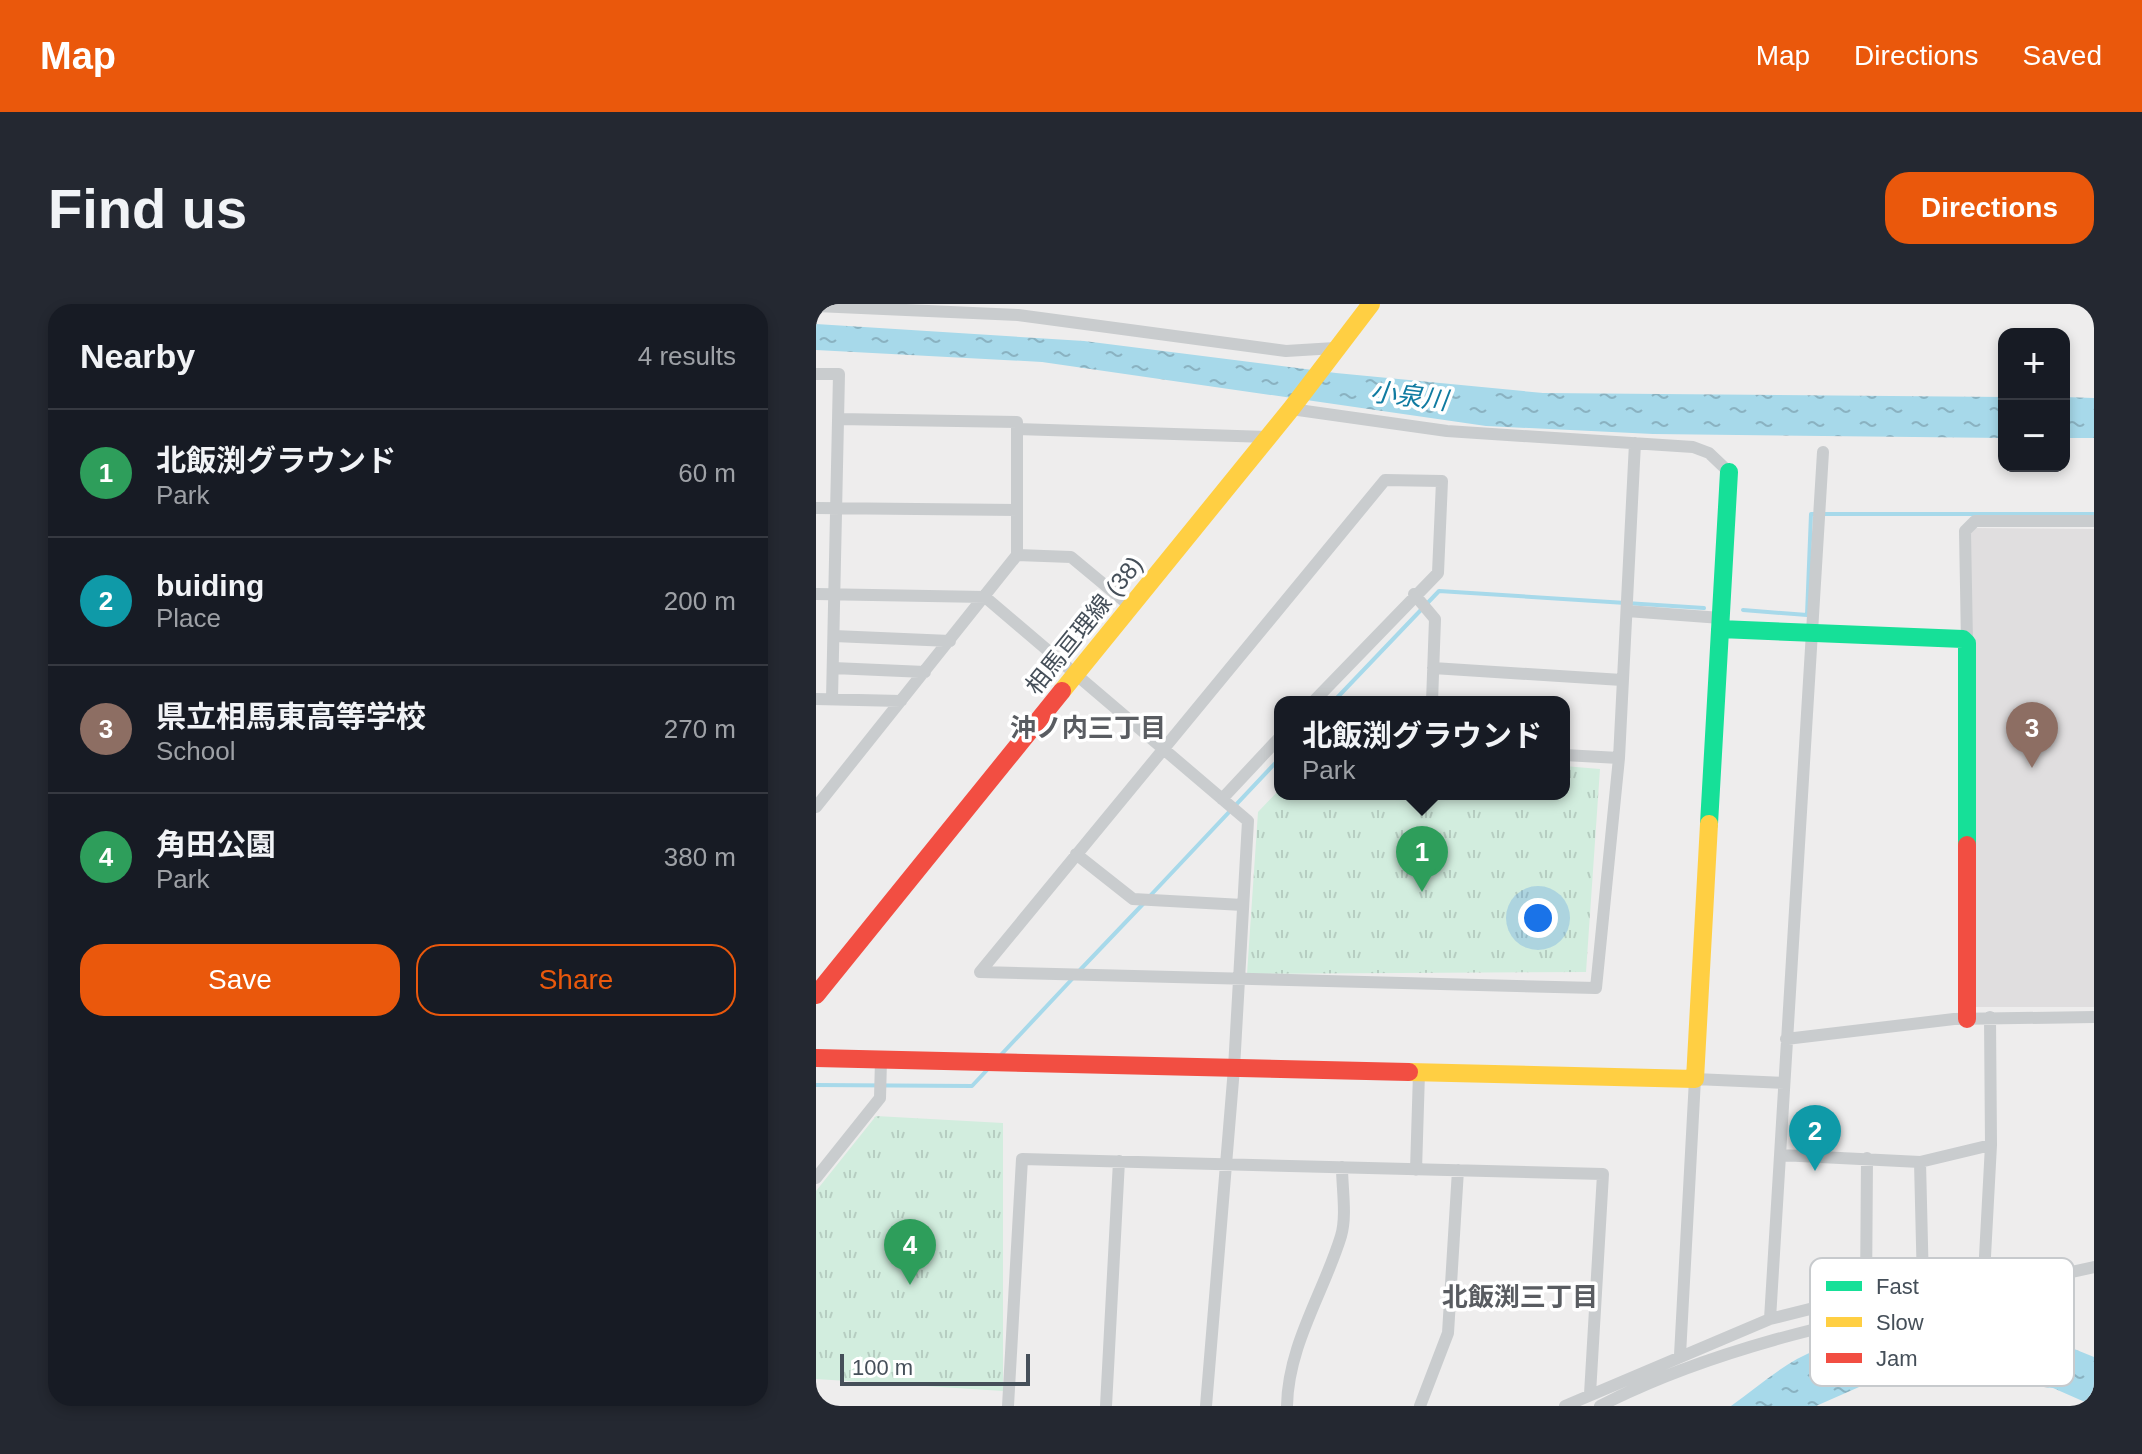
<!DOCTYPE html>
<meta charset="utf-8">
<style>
:root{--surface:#171b24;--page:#242831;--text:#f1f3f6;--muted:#9ea1a6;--line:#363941;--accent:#ea580c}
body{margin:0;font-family:Arial,"Noto Sans JP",sans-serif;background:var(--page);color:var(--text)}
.controls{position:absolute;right:24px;top:24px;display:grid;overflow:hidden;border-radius:16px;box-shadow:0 4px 12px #0003}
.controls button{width:72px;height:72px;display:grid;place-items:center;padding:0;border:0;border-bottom:2px solid var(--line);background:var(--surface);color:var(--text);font:40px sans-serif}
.scale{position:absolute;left:24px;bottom:20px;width:190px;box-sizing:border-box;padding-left:8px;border:4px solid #454f59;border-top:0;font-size:22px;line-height:28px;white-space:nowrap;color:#454f59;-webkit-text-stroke:6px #fff;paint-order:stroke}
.you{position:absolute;left:722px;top:614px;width:28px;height:28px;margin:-20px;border:6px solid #fff;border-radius:50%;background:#1a73e8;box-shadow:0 0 0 12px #1a73e833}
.badge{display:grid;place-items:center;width:52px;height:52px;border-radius:50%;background:var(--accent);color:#fff;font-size:26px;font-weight:700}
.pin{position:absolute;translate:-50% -66px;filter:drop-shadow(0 2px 4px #0008)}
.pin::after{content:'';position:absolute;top:42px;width:28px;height:24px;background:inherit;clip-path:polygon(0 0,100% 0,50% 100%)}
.popup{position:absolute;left:458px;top:392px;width:296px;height:104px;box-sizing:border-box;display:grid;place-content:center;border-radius:16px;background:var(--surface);filter:drop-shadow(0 2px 6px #0005);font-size:26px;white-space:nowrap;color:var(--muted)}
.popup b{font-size:30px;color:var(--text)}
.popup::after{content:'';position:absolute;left:50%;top:100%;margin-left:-16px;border:16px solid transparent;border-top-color:var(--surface)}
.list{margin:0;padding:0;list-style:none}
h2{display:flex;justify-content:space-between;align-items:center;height:104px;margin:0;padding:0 32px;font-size:34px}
h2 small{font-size:26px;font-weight:400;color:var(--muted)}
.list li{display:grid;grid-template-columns:52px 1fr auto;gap:24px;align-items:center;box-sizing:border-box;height:128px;padding:0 32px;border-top:2px solid var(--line)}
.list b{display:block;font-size:30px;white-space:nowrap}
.list p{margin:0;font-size:26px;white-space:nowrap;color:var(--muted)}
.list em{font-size:26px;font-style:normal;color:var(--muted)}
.actions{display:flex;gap:16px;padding:24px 32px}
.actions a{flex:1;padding:18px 0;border:2px solid var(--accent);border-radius:24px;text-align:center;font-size:28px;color:var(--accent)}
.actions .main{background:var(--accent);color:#fff}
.map{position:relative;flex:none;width:1278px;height:1102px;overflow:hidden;border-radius:24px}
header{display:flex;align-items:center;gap:48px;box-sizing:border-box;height:112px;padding:0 40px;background:var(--accent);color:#fff}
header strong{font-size:38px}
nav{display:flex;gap:44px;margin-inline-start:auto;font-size:28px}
.intro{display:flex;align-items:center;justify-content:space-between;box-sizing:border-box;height:192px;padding:0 48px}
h1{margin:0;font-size:56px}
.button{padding:20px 36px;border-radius:24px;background:var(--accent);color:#fff;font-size:28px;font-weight:700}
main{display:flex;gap:48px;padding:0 48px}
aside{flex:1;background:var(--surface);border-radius:24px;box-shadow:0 4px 12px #0003}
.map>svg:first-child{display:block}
.education{fill:#e0dedf}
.grass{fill:url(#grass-tufts)}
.water{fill:url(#water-ripples)}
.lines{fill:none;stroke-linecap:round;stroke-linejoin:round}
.stream{stroke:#a7d9ea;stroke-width:4}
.street{stroke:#c9ccce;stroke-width:12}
.fast{stroke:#16e098;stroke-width:18}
.slow{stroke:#ffcf43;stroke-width:18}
.jam{stroke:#f24e42;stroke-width:18}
.labels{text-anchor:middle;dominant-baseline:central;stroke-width:7;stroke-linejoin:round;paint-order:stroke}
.street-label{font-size:24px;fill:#454f59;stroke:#fff}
.water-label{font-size:26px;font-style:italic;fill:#107ba1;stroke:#fff}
.neighbourhood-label{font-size:26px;font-weight:bold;fill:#595c61;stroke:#fff}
.key{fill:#fff;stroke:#c7cacd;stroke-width:2}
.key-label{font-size:22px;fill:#454f59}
</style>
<header>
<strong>Map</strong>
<nav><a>Map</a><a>Directions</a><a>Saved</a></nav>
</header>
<div class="intro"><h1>Find us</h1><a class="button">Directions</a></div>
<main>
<aside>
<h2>Nearby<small>4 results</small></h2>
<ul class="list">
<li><span class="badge" style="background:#2e9e5b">1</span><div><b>北飯渕グラウンド</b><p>Park</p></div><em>60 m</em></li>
<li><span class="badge" style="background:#0f9aa8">2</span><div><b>buiding</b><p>Place</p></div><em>200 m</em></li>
<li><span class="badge" style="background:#8d6e63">3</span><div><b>県立相馬東高等学校</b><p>School</p></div><em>270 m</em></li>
<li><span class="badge" style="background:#2e9e5b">4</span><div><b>角田公園</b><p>Park</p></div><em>380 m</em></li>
</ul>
<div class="actions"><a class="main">Save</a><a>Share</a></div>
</aside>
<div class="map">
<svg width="1278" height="1102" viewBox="0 0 1278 1102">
<defs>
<pattern id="grass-tufts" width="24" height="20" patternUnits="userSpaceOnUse" patternTransform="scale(2)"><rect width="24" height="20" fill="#d2edde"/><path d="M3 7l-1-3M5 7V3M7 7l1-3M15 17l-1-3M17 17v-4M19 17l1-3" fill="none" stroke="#b6cdc1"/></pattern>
<pattern id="water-ripples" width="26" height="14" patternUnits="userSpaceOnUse" patternTransform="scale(2)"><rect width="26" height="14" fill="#a7d9ea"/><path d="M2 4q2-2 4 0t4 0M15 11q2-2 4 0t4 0" fill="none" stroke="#8ab2c1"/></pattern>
</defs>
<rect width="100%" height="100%" fill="#eeeded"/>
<path class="education" d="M 1154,224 L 1278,225 L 1278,703 L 1155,703 Z"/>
<path class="grass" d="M 748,462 L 784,465 L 770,668 L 431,670 L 442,508 L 464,485 L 464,490 L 748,490 Z
M 60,812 L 187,819 L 187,1087 L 0,1075 L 0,887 Z"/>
<path class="water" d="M 0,20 L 268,37 L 520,69 L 727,89 L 1188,93 L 1188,134 L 837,130 L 670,122 L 226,58 L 0,46 Z
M 1248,93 L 1278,94 L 1278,134 L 1248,134 Z
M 1177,1023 L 1226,1032 L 1278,1053 L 1278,1102 L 1237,1084 L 1100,1070 L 1059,1076 L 1000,1102 L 915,1102 C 937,1086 958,1068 981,1055 C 1040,1023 1112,1024 1177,1023 Z"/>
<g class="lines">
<path class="stream" d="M 927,306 L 991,311 L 995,210 L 1278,210
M 517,398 L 623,287 L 888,304
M 333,593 L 464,454
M 264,666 L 327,600
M 182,754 L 258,673
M 0,781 L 156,782 L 171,766"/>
<path class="street" d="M 0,2 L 202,11 L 470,47 L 519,44
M 0,70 L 23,70 L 16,395
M 475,105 L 631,127 L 877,143 L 893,149 L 913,168
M 201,125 L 452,133
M 0,204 L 201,206
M 201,251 L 255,253 L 314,302
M 0,290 L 169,293 L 432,517 L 418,764 L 390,1102
M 598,290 L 619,315 L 616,398
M 811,307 L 905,314
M 18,332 L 134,337
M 1151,339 L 1149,227 L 1159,217 L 1278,217
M 17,364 L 109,368
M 617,364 L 806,376
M 0,395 L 85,397
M 497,398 L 622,269 L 626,177 L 569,176 L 164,668 L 780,684 L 803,454 L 819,139
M 748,451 L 803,454
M 406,495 L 464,433
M 0,503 L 201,251 L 201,118 L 22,115
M 260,550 L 317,595 L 427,601
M 970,735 L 1138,715 L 1278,713
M 964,851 L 1104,858 L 1175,841
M 1104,858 L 1107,981
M 600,866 L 603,769
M 0,874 L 64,794 L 65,756
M 1131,977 L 1142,986 L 1160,989 L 1278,963
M 1050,991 L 1051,854
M 954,1015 L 1007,148
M 864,1051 L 879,775 L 968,779
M 192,1102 L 206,855 L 787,870 L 774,1090
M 290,1102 L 303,857
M 471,1102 C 472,1041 508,988 525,932 C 531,912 526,884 526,863
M 604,1102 L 632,1029 L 642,866
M 749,1102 L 954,1015 L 1050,991 L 1168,971 L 1175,841 L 1174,713
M 784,1102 C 901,1042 1033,1016 1160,989"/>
<path class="fast" d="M 904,325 L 1147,335 L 1151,339 L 1151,541
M 893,520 L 913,168"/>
<path class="slow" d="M 246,387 L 475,105 L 555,0
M 593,768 L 879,775 L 893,520"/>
<path class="jam" d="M 1151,541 L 1151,715
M 0,691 L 246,387
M 0,754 L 593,768"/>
</g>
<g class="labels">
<g class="street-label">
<text transform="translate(268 321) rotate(-51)">相馬亘理線 (38)</text>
</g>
<g class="water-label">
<text transform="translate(593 92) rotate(7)">小泉川</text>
</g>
<g class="neighbourhood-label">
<text x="272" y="424">沖ノ内三丁目</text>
<text x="704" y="993">北飯渕三丁目</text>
</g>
</g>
<rect x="994" y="954" width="264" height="128" rx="12" class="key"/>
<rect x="1010" y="977" width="36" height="10" fill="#16e098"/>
<rect x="1010" y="1013" width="36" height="10" fill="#ffcf43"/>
<rect x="1010" y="1049" width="36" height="10" fill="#f24e42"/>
<g class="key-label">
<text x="1060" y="990">Fast</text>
<text x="1060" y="1026">Slow</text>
<text x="1060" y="1062">Jam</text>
</g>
</svg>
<div class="controls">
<button>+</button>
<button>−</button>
</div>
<div class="scale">100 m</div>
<div class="you"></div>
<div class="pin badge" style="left:606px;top:588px;background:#2e9e5b">1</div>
<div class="popup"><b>北飯渕グラウンド</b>Park</div>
<div class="pin badge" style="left:999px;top:867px;background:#0f9aa8">2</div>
<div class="pin badge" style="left:1216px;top:464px;background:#8d6e63">3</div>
<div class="pin badge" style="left:94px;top:981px;background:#2e9e5b">4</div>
</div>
</main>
